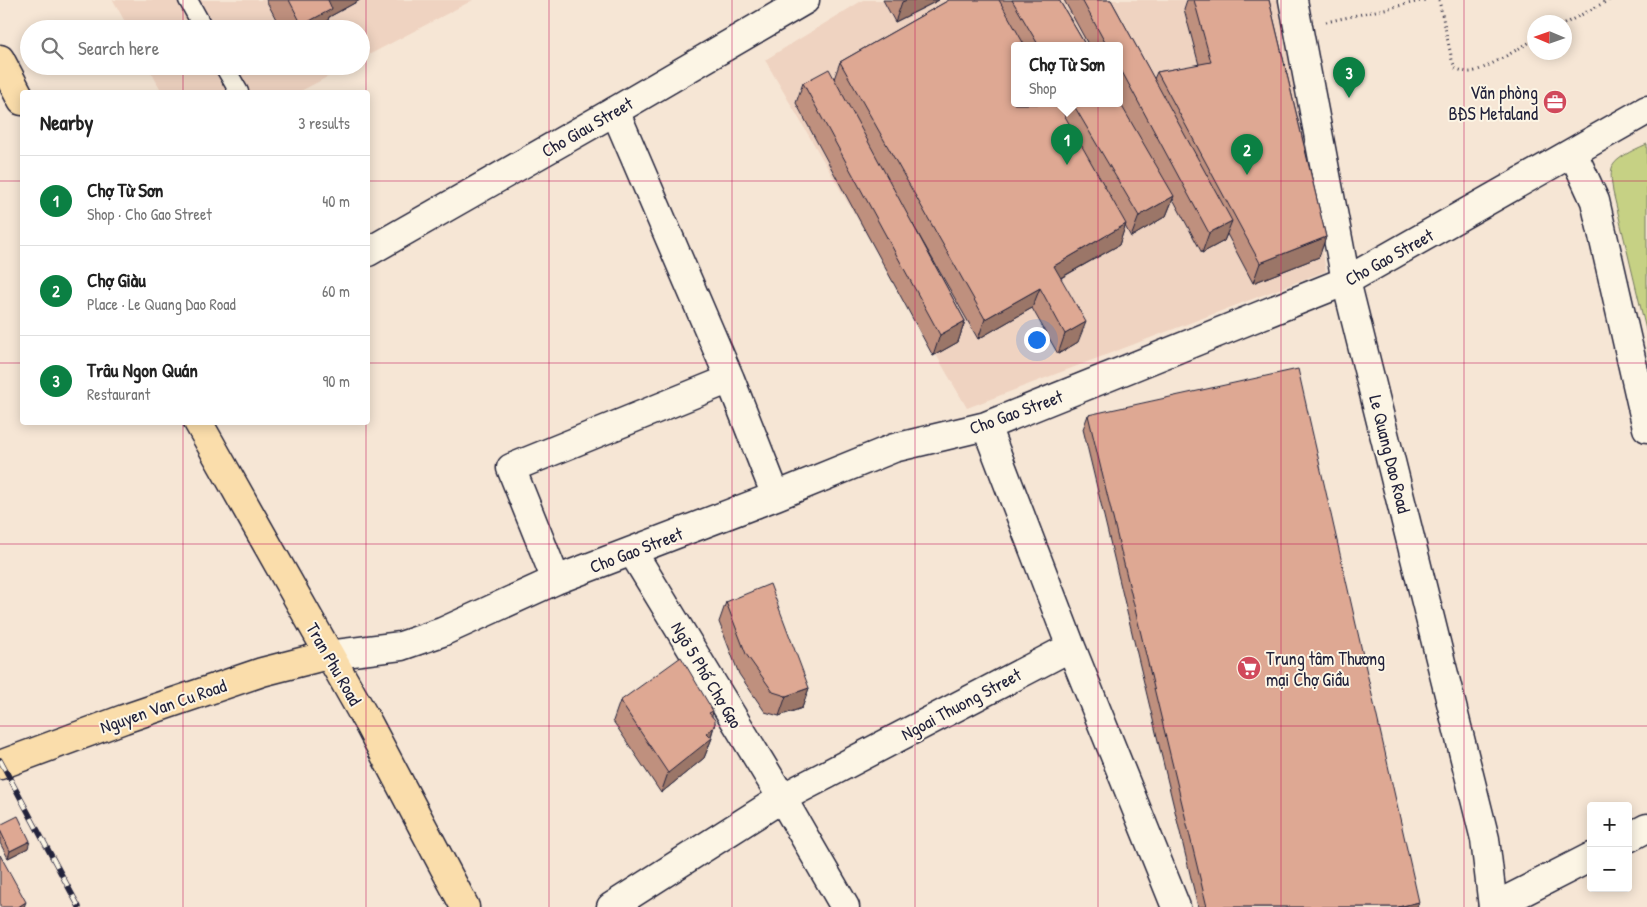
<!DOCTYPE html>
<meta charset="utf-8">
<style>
:root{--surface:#fff;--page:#f2f2f2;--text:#222;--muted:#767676;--line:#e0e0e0;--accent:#0b8043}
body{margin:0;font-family:"Patrick Hand",sans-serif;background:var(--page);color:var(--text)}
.controls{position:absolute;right:15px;bottom:15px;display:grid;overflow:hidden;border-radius:5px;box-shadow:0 2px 12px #0003}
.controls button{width:45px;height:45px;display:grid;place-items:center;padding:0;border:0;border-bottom:1px solid var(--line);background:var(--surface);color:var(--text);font:25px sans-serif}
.compass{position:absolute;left:1527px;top:15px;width:45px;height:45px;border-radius:50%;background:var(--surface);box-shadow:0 2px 12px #0003;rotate:272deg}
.you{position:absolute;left:1036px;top:339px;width:18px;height:18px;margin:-12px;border:4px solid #fff;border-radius:50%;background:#1a73e8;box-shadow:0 0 0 8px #1a73e833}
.badge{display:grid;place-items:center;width:32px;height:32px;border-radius:50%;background:var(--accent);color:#fff;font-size:16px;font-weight:700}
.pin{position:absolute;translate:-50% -41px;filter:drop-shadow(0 1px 2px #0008)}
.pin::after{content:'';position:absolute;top:26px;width:18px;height:15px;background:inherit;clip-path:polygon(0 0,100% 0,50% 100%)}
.popup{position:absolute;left:1011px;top:42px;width:112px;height:65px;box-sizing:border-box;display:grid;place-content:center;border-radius:5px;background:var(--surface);filter:drop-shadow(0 1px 4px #0005);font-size:16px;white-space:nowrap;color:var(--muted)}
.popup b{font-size:19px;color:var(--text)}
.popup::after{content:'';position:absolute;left:50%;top:100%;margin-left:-10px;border:10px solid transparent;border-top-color:var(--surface)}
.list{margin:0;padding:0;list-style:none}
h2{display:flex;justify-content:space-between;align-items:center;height:65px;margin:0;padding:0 20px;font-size:21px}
h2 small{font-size:16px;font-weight:400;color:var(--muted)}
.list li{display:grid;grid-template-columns:32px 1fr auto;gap:15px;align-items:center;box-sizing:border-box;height:90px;padding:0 20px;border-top:1px solid var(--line)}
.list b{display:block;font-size:19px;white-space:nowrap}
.list p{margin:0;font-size:16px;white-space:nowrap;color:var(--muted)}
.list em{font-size:16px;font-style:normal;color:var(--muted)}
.icon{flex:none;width:28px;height:28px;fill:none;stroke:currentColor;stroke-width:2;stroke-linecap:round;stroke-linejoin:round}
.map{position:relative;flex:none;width:1647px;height:907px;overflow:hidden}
.search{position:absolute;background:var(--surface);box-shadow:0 2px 12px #0003;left:20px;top:20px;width:350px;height:55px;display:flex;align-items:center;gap:12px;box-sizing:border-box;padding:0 18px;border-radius:28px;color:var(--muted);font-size:19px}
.panel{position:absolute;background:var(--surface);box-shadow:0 2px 12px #0003;left:20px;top:90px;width:350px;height:335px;border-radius:5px}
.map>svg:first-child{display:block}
.built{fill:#efd3c1;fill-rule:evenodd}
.green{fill:#c6d184;stroke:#747a60}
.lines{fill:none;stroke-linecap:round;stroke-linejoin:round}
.service-casing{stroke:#22223b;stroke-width:21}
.minor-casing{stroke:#22223b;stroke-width:31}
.tertiary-casing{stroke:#22223b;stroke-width:31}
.secondary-casing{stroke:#22223b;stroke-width:31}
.primary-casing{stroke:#22223b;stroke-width:31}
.path{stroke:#22223b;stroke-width:3;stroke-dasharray:1 4;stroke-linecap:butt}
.service{stroke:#fcf5e5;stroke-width:18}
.minor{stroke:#fcf5e5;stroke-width:28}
.tertiary{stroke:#fcf5e5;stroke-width:28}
.secondary{stroke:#fcf5e5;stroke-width:28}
.primary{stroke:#faddab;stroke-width:28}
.rail-casing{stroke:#22223b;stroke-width:5.5}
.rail{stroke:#fcf5e5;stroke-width:4;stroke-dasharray:11;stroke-linecap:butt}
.wall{fill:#bf907e;stroke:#22223b}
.shaded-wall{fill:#9b7667;stroke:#22223b}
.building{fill:#dea893;stroke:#22223b}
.grid{fill:none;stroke:#c2185b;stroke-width:1;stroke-opacity:0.55}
.labels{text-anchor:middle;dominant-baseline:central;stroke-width:4;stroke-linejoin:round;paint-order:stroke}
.poi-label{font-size:18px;fill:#22223b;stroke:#fcf5e5;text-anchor:end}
.street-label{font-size:18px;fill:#22223b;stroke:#fcf5e5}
</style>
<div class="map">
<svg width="1647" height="907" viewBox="0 0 1647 907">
<rect width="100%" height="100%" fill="#f6e6d5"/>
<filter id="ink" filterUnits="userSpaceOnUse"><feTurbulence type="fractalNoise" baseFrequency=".02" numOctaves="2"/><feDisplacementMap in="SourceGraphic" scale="10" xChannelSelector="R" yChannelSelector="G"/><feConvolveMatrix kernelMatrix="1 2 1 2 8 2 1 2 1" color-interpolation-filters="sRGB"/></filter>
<g filter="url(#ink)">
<path class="built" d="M 113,0 L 473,0 L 361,59 L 361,29 L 129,29 Z
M 863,0 L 1279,0 L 1326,271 L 967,408 L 765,60 ZM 1014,46 L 1120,46 L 1120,104 L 1014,104 Z
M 148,66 L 348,66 L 299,92 L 162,92 Z"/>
<path class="green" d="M 1647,144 L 1647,334 L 1613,192 C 1612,184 1610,175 1612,168 C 1614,158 1638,148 1647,144 Z"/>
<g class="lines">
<g class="service-casing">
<path id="service" d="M 188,0 L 204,29
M 224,66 L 239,92"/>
</g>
<g class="minor-casing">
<path id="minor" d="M 615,111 L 730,379
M 1573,153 L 1595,201 L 1647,428
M 986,426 L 1071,647
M 632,551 L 782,798 L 845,907
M 556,580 L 511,468 L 730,379 L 776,496
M 328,655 L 401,646 L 442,632 L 556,580 L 776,496 L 894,448 L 986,426 L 1346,281 L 1647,110
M 1628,838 L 1647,828
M 611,907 L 782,798 L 1071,647 L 1176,907
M 1493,907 L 1591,857"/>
</g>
<g class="tertiary-casing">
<path id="tertiary" d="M 368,252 L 615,111 L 805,0"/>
</g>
<g class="secondary-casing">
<path id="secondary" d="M 1293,0 L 1346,281 L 1485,839 L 1493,907"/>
</g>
<g class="primary-casing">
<path id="primary" d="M 0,59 L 22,101
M 198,422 L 368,723 L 465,907
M 0,765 L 124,719 L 262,672 L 328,655"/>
</g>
<path class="path" d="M 1439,0 L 1452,60 L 1455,68 C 1460,70 1464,72 1470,72 C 1484,71 1520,47 1534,40
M 1326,22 L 1425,0
M 1564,24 L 1609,0"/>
<use href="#service" class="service"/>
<use href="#minor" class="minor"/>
<use href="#tertiary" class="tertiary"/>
<use href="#secondary" class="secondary"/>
<use href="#primary" class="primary"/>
<g class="rail-casing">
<path id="rail" d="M 0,760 L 79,907"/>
</g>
<use href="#rail" class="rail"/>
</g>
<path class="wall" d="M 266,0 L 360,0 L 329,17 L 325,29 L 281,29 Z
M 883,0 L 939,0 L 895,22 Z
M 949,0 L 1059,0 L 1086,46 L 1014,46 L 1014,104 L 1120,104 L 1120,46 L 1089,46 L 1064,0 L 1111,0 L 1154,79 L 1157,72 L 1199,65 L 1184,9 L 1187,0 L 1269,0 L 1326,237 L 1319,257 L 1253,283 L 1227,234 L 1224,241 L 1202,253 L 1173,199 L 1166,216 L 1131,237 L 1125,226 L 1119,245 L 1061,278 L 1078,342 L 1058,354 L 1032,308 L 978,339 L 912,223 L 965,321 L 958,342 L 933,356 L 796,103 L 803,83 L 834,79 L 840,62 Z
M 1088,415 L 1417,907 L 1198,907 L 1083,429 Z
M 726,602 L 809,688 L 802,708 L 779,716 L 765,712 L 739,674 L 719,622 Z
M 620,701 L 713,711 L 712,716 L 715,723 L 711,737 L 712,738 L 704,758 L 661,793 L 613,721 Z
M 0,825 L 28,848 L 8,858 L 0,843 Z"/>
<path class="shaded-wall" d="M 326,0 L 360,0 L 329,17 L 325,29 L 301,29 L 302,25 Z
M 907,0 L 939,0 L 895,22 L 902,2 Z
M 1174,196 L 1166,216 L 1131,237 L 1139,216 Z
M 1232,221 L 1224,241 L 1202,253 L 1209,233 Z
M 1126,224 L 1119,245 L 1046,286 L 1054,266 Z
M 1326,237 L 1319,257 L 1253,283 L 1260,263 Z
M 1040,288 L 1032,308 L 978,339 L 985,319 Z
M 965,321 L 958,342 L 933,356 L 940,335 Z
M 1086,322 L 1078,342 L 1058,354 L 1065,334 Z
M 809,688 L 802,708 L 779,716 L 786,696 Z
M 715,723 L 710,739 L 712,738 L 704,758 L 661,793 L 668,773 Z
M 30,841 L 28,848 L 8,858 L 10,851 Z
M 26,902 L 24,907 L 18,907 Z
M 1419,902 L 1417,907 L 1398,907 Z"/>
<path class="building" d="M 289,0 L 328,0 L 332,9 L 302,25 Z
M 949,0 L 999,0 L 1025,46 L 1014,46 L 1014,104 L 1058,104 L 1126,224 L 1054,266 L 1086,322 L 1065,334 L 1040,288 L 985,319 L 840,62 Z
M 1012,0 L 1059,0 L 1086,46 L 1039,46 Z
M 1082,0 L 1111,0 L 1232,221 L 1209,233 L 1120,68 L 1120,46 L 1107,46 Z
M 1194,0 L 1269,0 L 1326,237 L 1260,263 L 1157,72 L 1211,62 Z
M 829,69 L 965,321 L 940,335 L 803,83 Z
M 1120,103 L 1174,196 L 1139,216 L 1073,104 L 1120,104 Z
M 1298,369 L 1419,902 L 1398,907 L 1207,907 L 1088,415 Z
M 770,584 L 809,688 L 786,696 L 773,692 L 746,654 L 726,602 Z
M 681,657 L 713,711 L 709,713 L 715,720 L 715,723 L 713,728 L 707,733 L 712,738 L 668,773 L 620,701 Z
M 18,816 L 30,841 L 10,851 L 0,830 L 0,825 Z
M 0,855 L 26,902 L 18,907 L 0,907 Z"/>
</g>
<path class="grid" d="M 183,0 L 183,29M 366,0 L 366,92M 549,0 L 549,907M 732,0 L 732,907M 915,0 L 915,907M 1098,0 L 1098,907M 1281,0 L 1281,907M 1464,0 L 1464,907M 183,66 L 183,92M 0,181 L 22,181M 368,181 L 1647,181M 0,363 L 22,363M 368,363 L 1647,363M 183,422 L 183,907M 366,422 L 366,907M 0,544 L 1647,544M 0,726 L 1647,726"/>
<defs>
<g id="office-disc" transform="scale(1.25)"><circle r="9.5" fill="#d1495b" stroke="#fcf5e5"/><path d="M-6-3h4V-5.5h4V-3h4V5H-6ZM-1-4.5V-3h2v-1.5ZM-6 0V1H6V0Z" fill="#fff"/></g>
<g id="supermarket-disc" transform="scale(1.25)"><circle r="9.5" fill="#d1495b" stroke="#fcf5e5"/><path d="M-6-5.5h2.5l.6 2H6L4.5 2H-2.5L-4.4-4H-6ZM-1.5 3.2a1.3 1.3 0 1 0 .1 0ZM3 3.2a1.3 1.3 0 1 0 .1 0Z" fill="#fff"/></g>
</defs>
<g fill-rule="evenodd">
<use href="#office-disc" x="1555" y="102"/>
<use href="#supermarket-disc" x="1249" y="668"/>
</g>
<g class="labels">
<g class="poi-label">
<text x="1538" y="92">Văn phòng<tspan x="1538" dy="21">BĐS Metaland</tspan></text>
<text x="1266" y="658" text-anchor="start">Trung tâm Thương<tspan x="1266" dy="21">mại Chợ Giầu</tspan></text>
</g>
<g class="street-label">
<text transform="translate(587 127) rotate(-30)">Cho Giau Street</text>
<text transform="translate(1389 257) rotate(-29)">Cho Gao Street</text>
<text transform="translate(1016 412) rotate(-20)">Cho Gao Street</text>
<text transform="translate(1390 454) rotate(76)">Le Quang Dao Road</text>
<text transform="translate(636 550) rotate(-21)">Cho Gao Street</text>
<text transform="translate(334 664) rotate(60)">Tran Phu Road</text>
<text transform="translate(707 675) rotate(59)">Ngõ 5 Phố Chợ Gạo</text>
<text transform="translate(961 704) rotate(-28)">Ngoai Thuong Street</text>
<text transform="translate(163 706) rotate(-19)">Nguyen Van Cu Road</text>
</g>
</g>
</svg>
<div class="controls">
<button>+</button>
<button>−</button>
</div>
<svg class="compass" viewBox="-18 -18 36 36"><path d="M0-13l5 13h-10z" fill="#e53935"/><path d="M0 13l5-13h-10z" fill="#767676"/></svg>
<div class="you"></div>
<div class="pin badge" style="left:1067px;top:165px">1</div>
<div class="popup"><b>Chợ Từ Sơn</b>Shop</div>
<div class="pin badge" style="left:1247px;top:175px">2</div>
<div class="pin badge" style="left:1349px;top:98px">3</div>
<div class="search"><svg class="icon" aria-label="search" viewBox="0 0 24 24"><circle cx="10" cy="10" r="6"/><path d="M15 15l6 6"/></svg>Search here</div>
<section class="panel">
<h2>Nearby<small>3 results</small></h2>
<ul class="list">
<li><span class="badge">1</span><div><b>Chợ Từ Sơn</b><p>Shop · Cho Gao Street</p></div><em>40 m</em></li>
<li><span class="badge">2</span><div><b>Chợ Giàu</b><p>Place · Le Quang Dao Road</p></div><em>60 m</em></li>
<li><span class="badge">3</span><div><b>Trâu Ngon Quán</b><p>Restaurant</p></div><em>90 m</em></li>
</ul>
</section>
</div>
